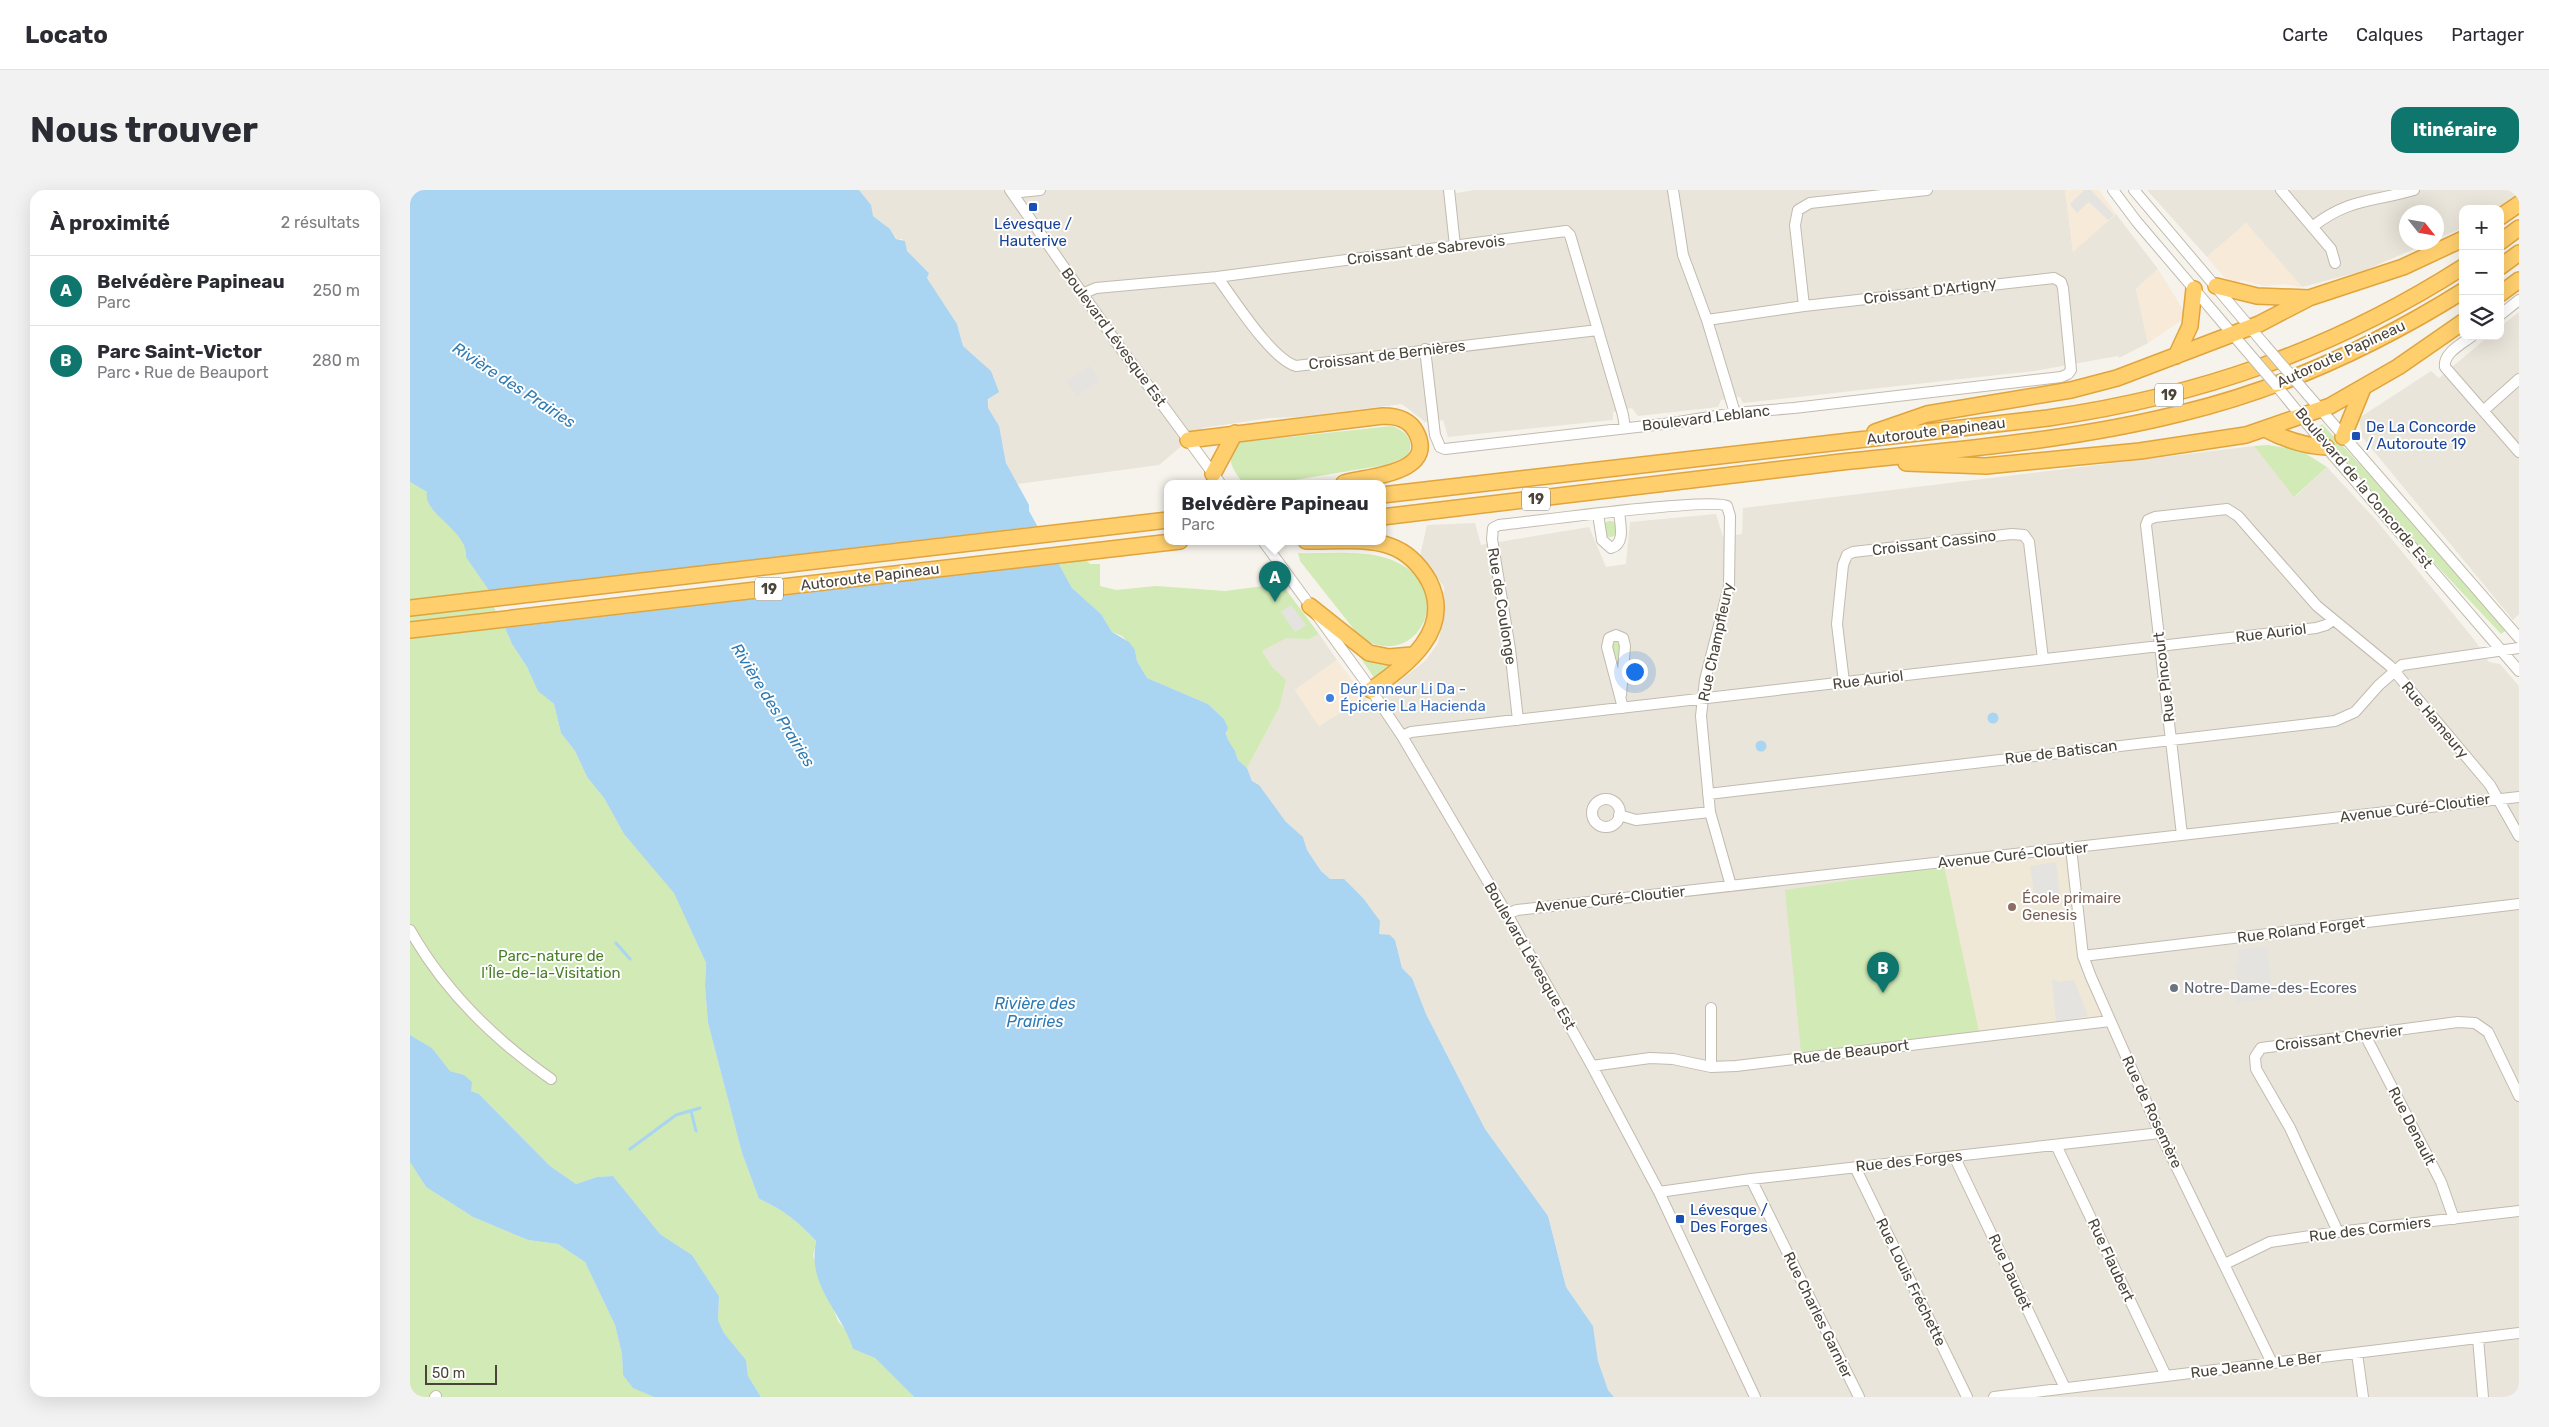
<!DOCTYPE html>
<html lang="fr">
<meta charset="utf-8">
<style>
:root{--surface:#fff;--page:#f2f2f3;--text:#2b2b33;--muted:#7c7c81;--line:#e1e1e2;--accent:#0f766e}
body{margin:0;font-family:Rubik,sans-serif;background:var(--page);color:var(--text)}
.controls{position:absolute;right:15px;top:15px;display:grid;overflow:hidden;border-radius:10px;box-shadow:0 5px 20px #0002}
.controls button{width:45px;height:45px;display:grid;place-items:center;padding:0;border:0;border-bottom:1px solid var(--line);background:var(--surface);color:var(--text);font:25px sans-serif}
.compass{position:absolute;left:1989px;top:15px;width:45px;height:45px;border-radius:50%;background:var(--surface);box-shadow:0 5px 20px #0002;rotate:121deg}
.scale{position:absolute;left:15px;bottom:12px;width:72px;box-sizing:border-box;padding-left:5px;border:2px solid #4b4439;border-top:0;font-size:14px;line-height:18px;white-space:nowrap;color:#4b4439;-webkit-text-stroke:4px #fff;paint-order:stroke}
.you{position:absolute;left:1224px;top:481px;width:18px;height:18px;margin:-12px;border:4px solid #fff;border-radius:50%;background:#1a73e8;box-shadow:0 0 0 8px #1a73e833}
.badge{display:grid;place-items:center;width:32px;height:32px;border-radius:50%;background:var(--accent);color:#fff;font-size:16px;font-weight:700}
.pin{position:absolute;translate:-50% -41px;filter:drop-shadow(0 1px 2px #0008)}
.pin::after{content:'';position:absolute;top:26px;width:18px;height:15px;background:inherit;clip-path:polygon(0 0,100% 0,50% 100%)}
.popup{position:absolute;left:754px;top:290px;width:222px;height:65px;box-sizing:border-box;display:grid;place-content:center;border-radius:10px;background:var(--surface);filter:drop-shadow(0 1px 4px #0005);font-size:16px;white-space:nowrap;color:var(--muted)}
.popup b{font-size:19px;color:var(--text)}
.popup::after{content:'';position:absolute;left:50%;top:100%;margin-left:-10px;border:10px solid transparent;border-top-color:var(--surface)}
.list{margin:0;padding:0;list-style:none}
h2{display:flex;justify-content:space-between;align-items:center;height:65px;margin:0;padding:0 20px;font-size:21px}
h2 small{font-size:16px;font-weight:400;color:var(--muted)}
.list li{display:grid;grid-template-columns:32px 1fr auto;gap:15px;align-items:center;box-sizing:border-box;height:70px;padding:0 20px;border-top:1px solid var(--line)}
.list b{display:block;font-size:19px;white-space:nowrap}
.list p{margin:0;font-size:16px;white-space:nowrap;color:var(--muted)}
.list em{font-size:16px;font-style:normal;color:var(--muted)}
.icon{flex:none;width:28px;height:28px;fill:none;stroke:currentColor;stroke-width:2;stroke-linecap:round;stroke-linejoin:round}
.map{position:relative;flex:none;width:2109px;height:1207px;overflow:hidden;border-radius:15px}
header{display:flex;align-items:center;gap:30px;box-sizing:border-box;height:70px;padding:0 25px;background:var(--surface);border-bottom:1px solid var(--line)}
header strong{font-size:24px}
nav{display:flex;gap:28px;margin-inline-start:auto;font-size:18px}
.intro{display:flex;align-items:center;justify-content:space-between;box-sizing:border-box;height:120px;padding:0 30px}
h1{margin:0;font-size:35px}
.button{padding:12px 22px;border-radius:15px;background:var(--accent);color:#fff;font-size:18px;font-weight:700}
main{display:flex;gap:30px;padding:0 30px}
aside{flex:1;background:var(--surface);border-radius:15px;box-shadow:0 5px 20px #0002}
.map>svg:first-child{display:block}
.residential{fill:#eae5da}
.commercial{fill:#f7ead8}
.education{fill:#efe8d6}
.green{fill:#d2eab5}
.parking{fill:#e5e3e0}
.water{fill:#a9d4f2}
.pier{fill:#f6f3ec}
.lines{fill:none;stroke-linecap:round;stroke-linejoin:round}
.stream{stroke:#a9d4f2;stroke-width:3}
.minor-casing{stroke:#c2bbae;stroke-width:12}
.highway-casing{stroke:#e0a43c;stroke-width:18}
.minor{stroke:#fff;stroke-width:10}
.highway{stroke:#ffcf6e;stroke-width:15}
.minor-bridge-casing{stroke:#c2bbae;stroke-width:12;stroke-linecap:butt}
.minor-bridge{stroke:#fff;stroke-width:10}
.transit-dot{fill:#1a4fb4;stroke:#fff;stroke-width:2}
.shop-dot{fill:#3f7fe0;stroke:#fff;stroke-width:2}
.education-dot{fill:#8d6e63;stroke:#fff;stroke-width:2}
.worship-dot{fill:#6b7280;stroke:#fff;stroke-width:2}
.labels{text-anchor:middle;dominant-baseline:central;stroke-width:4;stroke-linejoin:round;paint-order:stroke}
.shield{fill:#fff;stroke:#817c74;stroke-width:1}
.shield-label{font-size:14px;font-weight:bold;fill:#4b4439}
.transit-label{font-size:15px;fill:#164399;stroke:#fff;text-anchor:start}
.street-label{font-size:15px;fill:#4b4439;stroke:#fff}
.shop-label{font-size:15px;fill:#366cbe;stroke:#fff;text-anchor:start}
.education-label{font-size:15px;fill:#785e54;stroke:#fff;text-anchor:start}
.park-label{font-size:15px;fill:#4a7f2a;stroke:#fff}
.worship-label{font-size:15px;fill:#5b616d;stroke:#fff;text-anchor:start}
.water-label{font-size:16px;font-style:italic;fill:#2e7ab2;stroke:#fff}
</style>
<header>
<strong>Locato</strong>
<nav><a>Carte</a><a>Calques</a><a>Partager</a></nav>
</header>
<div class="intro"><h1>Nous trouver</h1><a class="button">Itinéraire</a></div>
<main>
<aside>
<h2>À proximité<small>2 résultats</small></h2>
<ul class="list">
<li><span class="badge">A</span><div><b>Belvédère Papineau</b><p>Parc</p></div><em>250 m</em></li>
<li><span class="badge">B</span><div><b>Parc Saint-Victor</b><p>Parc · Rue de Beauport</p></div><em>280 m</em></li>
</ul>
</aside>
<div class="map">
<svg width="2109" height="1207" viewBox="0 0 2109 1207">
<rect width="100%" height="100%" fill="#f6f3ec"/>
<path class="residential" d="M 449,0 L 1045,0 L 1046,3 L 1065,0 L 1655,0 L 1663,61 L 1706,24 L 1748,79 L 1726,99 L 1738,153 L 1709,168 L 1708,166 L 1624,181 L 1333,213 L 1330,207 L 1311,210 L 1308,217 L 1228,226 L 1222,218 L 1203,222 L 1203,230 L 1038,247 L 1033,230 L 1015,232 L 992,214 L 889,227 L 859,228 L 793,238 L 749,275 L 608,294 L 602,288 L 596,273 L 593,256 L 578,218 L 581,181 L 553,156 L 547,134 L 517,88 L 519,82 L 496,61 L 496,55 L 492,49 L 487,49 L 480,39 L 463,26 Z
M 1737,0 L 2109,0 L 2109,5 L 2089,19 L 2053,19 L 2053,38 L 2027,49 L 2026,22 L 1996,22 L 1996,52 L 2018,53 L 1953,81 L 1892,97 L 1836,33 L 1797,67 Z
M 2109,122 L 2109,424 L 2103,430 L 1952,247 L 1949,228 L 2021,181 L 2029,188 L 2079,146 L 2090,146 L 2090,137 Z
M 1844,256 L 1885,307 L 1917,277 L 1966,330 L 2063,448 L 2079,472 L 2090,474 L 2109,496 L 2109,1207 L 1204,1207 L 1198,1200 L 1188,1171 L 1183,1136 L 1156,1097 L 1138,1026 L 1075,939 L 1016,824 L 1002,788 L 992,778 L 985,750 L 969,744 L 953,708 L 934,690 L 920,689 L 911,681 L 897,660 L 893,647 L 876,632 L 849,595 L 842,591 L 837,578 L 869,518 L 863,478 L 852,461 L 876,447 L 899,449 L 909,444 L 927,470 L 885,500 L 909,536 L 955,507 L 960,515 L 1016,470 L 1028,453 L 1034,426 L 1034,397 L 1010,366 L 1017,335 L 1065,333 L 1071,355 L 1179,337 L 1196,377 L 1216,374 L 1220,332 L 1306,324 L 1313,347 L 1332,344 L 1333,318 Z"/>
<path class="commercial" d="M 1655,0 L 1689,0 L 1706,24 L 1663,62 Z
M 1836,33 L 1892,97 L 1874,94 L 1855,96 L 1832,90 L 1824,93 L 1814,87 L 1797,67 Z
M 1748,79 L 1774,121 L 1771,131 L 1738,153 L 1726,99 Z
M 927,470 L 955,507 L 909,536 L 885,500 Z"/>
<path class="education" d="M 1655,663 L 1669,773 L 1694,832 L 1570,847 L 1534,676 Z"/>
<path class="green" d="M 1912,234 L 1986,313 L 2095,441 L 2091,444 L 2015,363 L 1917,248 L 1909,237 Z
M 982,236 C 996,241 1007,252 996,267 L 975,275 L 866,293 L 833,293 C 821,277 814,268 831,252 Z
M 1858,255 L 1890,260 L 1917,277 L 1884,307 L 1844,256 Z
M 0,292 L 17,302 C 15,328 59,339 57,367 L 78,399 L 102,454 L 117,477 L 128,500 L 144,514 L 151,543 L 165,561 L 177,587 L 194,608 L 214,644 L 264,702 L 296,773 L 295,796 L 298,833 L 332,963 L 349,1009 C 371,1018 390,1033 406,1051 L 403,1066 L 428,1131 L 438,1143 L 443,1159 L 465,1168 L 504,1207 L 351,1207 L 338,1186 L 336,1170 L 314,1143 L 308,1130 L 309,1106 L 282,1065 L 250,1044 L 203,986 L 187,987 L 166,994 L 140,976 L 69,904 L 61,901 L 54,885 L 40,881 L 22,858 L 0,845 Z
M1192 339a8 8 0 1 1 16 0a8 8 0 1 1-16 0Z
M 888,363 C 916,364 949,360 976,368 C 1053,392 1009,486 950,447 L 890,371 Z
M 676,370 L 680,374 L 690,374 L 690,396 L 706,400 L 746,396 L 815,401 L 862,395 L 865,385 L 909,444 L 899,449 L 876,448 L 852,461 L 863,478 L 876,490 L 869,518 L 837,578 L 828,570 L 825,561 L 818,551 L 814,529 L 798,514 L 737,488 L 727,471 L 725,460 L 712,446 L 702,442 L 691,424 L 662,398 L 648,374 Z
M 1204,450 L 1207,450 L 1210,454 L 1208,480 L 1201,453 Z
M 946,461 L 991,472 L 965,489 Z
M 1534,676 L 1570,847 L 1391,862 L 1375,700 Z
M 0,972 L 16,997 L 63,1027 L 118,1050 L 148,1054 L 175,1072 L 205,1135 L 212,1164 L 213,1185 L 224,1198 L 244,1207 L 0,1207 Z"/>
<path class="parking" d="M 1674,0 L 1681,0 L 1704,25 L 1698,30 L 1679,12 L 1667,23 L 1660,14 Z
M 679,175 L 690,190 L 667,207 L 656,192 Z
M 881,415 L 896,435 L 885,442 L 871,422 Z
M 1646,672 L 1650,705 L 1625,709 L 1620,676 Z
M 1857,756 L 1863,809 L 1826,813 L 1824,796 L 1828,795 L 1825,774 L 1829,773 L 1827,760 Z
M 1642,789 L 1650,792 L 1664,790 L 1678,826 L 1646,832 Z"/>
<path class="water" d="M 0,0 L 449,0 L 461,15 L 463,26 L 480,39 L 486,49 L 495,51 L 497,61 L 519,83 L 517,88 L 547,134 L 553,156 L 581,181 L 589,202 L 578,209 L 578,218 L 589,236 L 596,273 L 619,315 L 619,321 L 662,398 L 691,424 L 702,442 L 719,452 L 725,460 L 727,471 L 737,488 L 798,514 L 814,529 L 818,538 L 816,543 L 818,550 L 825,561 L 828,570 L 837,578 L 842,591 L 849,595 L 876,632 L 893,647 L 897,660 L 911,681 L 920,689 L 934,689 L 953,708 L 970,731 L 969,744 L 980,745 L 985,750 L 992,778 L 1002,788 L 1016,824 L 1075,939 L 1138,1026 L 1156,1097 L 1183,1136 L 1188,1171 L 1198,1200 L 1204,1207 L 504,1207 L 465,1168 L 443,1159 C 431,1120 397,1097 406,1051 C 390,1033 371,1018 349,1009 L 332,963 L 298,833 L 295,796 L 296,773 L 264,703 L 214,644 L 194,608 L 177,587 L 165,561 L 151,543 L 144,514 L 128,501 L 117,477 L 102,454 L 78,399 L 56,367 C 59,341 12,324 17,302 L 0,292 Z
M1577.5 528a5.5 5.5 0 1 1 11 0a5.5 5.5 0 1 1-11 0Z
M1345.5 556a5.5 5.5 0 1 1 11 0a5.5 5.5 0 1 1-11 0Z
M 0,845 L 22,858 L 40,881 L 54,885 L 62,892 L 61,901 L 69,904 L 140,976 L 166,994 L 187,987 L 203,986 L 250,1044 L 282,1065 L 309,1106 L 308,1130 L 314,1143 L 336,1170 L 338,1186 L 351,1207 L 244,1207 L 223,1198 L 213,1185 L 212,1164 L 205,1135 L 175,1072 L 148,1054 L 118,1050 L 63,1027 L 16,997 L 0,972 Z"/>
<path class="pier" d="M 630,336 L 651,373 L 94,438 L 76,401 Z"/>
<g class="lines">
<path class="stream" d="M 206,753 L 220,769
M 281,921 L 286,941
M 220,959 L 266,925 L 290,918"/>
<g class="minor-casing">
<path id="minor" d="M 600,0 L 709,156 L 810,293
M 1039,0 L 1045,56
M 1263,0 L 1273,65 L 1297,130 L 1325,223
M 1703,0 L 1727,32 L 1836,160
M 1724,0 L 1854,154
M 1871,0 L 1921,59 L 1925,73
M 602,3 L 630,0
M 1902,37 C 1939,8 1963,12 2004,0
M 807,87 C 824,109 861,169 886,176 L 1188,140
M 672,104 L 686,98 L 807,87 L 1156,41 L 1160,45 L 1213,225 L 1215,238
M 1394,116 L 1385,35 L 1388,20 L 1400,13 L 1517,0
M 2090,125 L 2109,110
M 2062,146 C 2052,154 2033,163 2035,177 L 2109,262
M 1015,159 L 1025,245 L 1030,257 L 1035,259 L 1262,233 L 1325,223 L 1384,218 L 1651,187 L 1658,184 L 1661,180 L 1653,98 L 1651,92 L 1644,88 L 1394,116 L 1297,130
M 1866,195 L 1916,257 L 2109,481
M 1898,205 L 2109,448
M 2073,221 L 2109,189
M 1188,324 L 1192,350 L 1201,358 C 1216,354 1210,333 1209,322
M 853,351 L 955,491 L 992,546 L 1097,724 L 1182,876 L 1249,1002 L 1345,1207
M 1434,492 L 1427,434 L 1433,375 L 1437,365 L 1443,362 L 1602,344 L 1614,345 L 1619,352 L 1633,469
M 1211,505 L 1215,456 L 1213,448 L 1206,445 L 1199,448 L 1197,457 L 1213,518
M 1108,530 L 1100,459 L 1082,349 L 1083,338 L 1089,335 C 1120,332 1302,307 1317,316 L 1320,326 L 1319,396 L 1295,490 L 1291,526 L 1300,622 L 1321,696
M 992,546 L 1001,542 L 1906,438 L 1916,435 L 1923,430
M 1298,604 L 1925,531 L 1945,522 L 1969,495 L 1992,475 L 2109,458
M1182 623a14 14 0 1 1 28 0a14 14 0 1 1-28 0Z
M 1209,625 L 1226,630 L 1300,622
M 1772,645 L 1736,335 L 1738,330 L 1745,327 L 1817,319 L 1828,326 L 1907,416 L 1980,476 L 2080,595 L 2109,646
M 1661,658 L 1673,766 L 1681,787 L 1750,943 L 1862,1173
M 1097,724 L 1107,720 L 2109,607
M 0,740 C 34,800 85,850 141,889
M 1673,766 L 2109,714
M 1301,818 L 1301,877
M 1955,845 L 2031,992 L 2044,1029
M 1182,876 L 1240,868 L 1263,869 L 1301,877 L 1326,876 L 1700,831
M 1646,955 L 1756,1186
M 1544,966 L 1655,1198
M 1445,977 L 1557,1207
M 1341,989 L 1449,1207
M 1249,1002 L 1341,989 L 1750,943
M 1928,1042 L 1880,938 L 1846,879 L 1845,867 L 1851,858 L 2048,832 L 2065,833 L 2078,842 L 2109,906
M 1815,1074 L 1860,1052 L 1928,1042 L 2109,1021
M 2068,1148 L 2073,1207
M 1947,1163 L 1953,1207
M 25,1207 L 26,1206
M 1584,1207 L 2109,1143"/>
</g>
<g class="highway-casing">
<path id="highway" d="M 2090,27 L 2109,14
M 2090,52 L 2109,38
M 2090,77 L 2109,63
M 1806,96 L 1847,106 L 1899,108
M 2090,104 L 2109,90
M 1766,166 L 1780,136 L 1784,99
M 1855,239 C 1874,249 1895,256 1916,257
M 1465,242 L 1517,224 L 1661,200 L 1707,188 L 1849,134 L 1899,108 L 1993,77 L 2053,49
M 1933,247 L 1953,198
M 778,250 L 973,226 C 987,226 999,229 1006,242 C 1028,284 957,286 934,293
M 1496,273 L 1576,276 L 1730,261 L 1836,245 L 1920,216 L 1988,177 L 2053,132
M 803,284 L 825,243
M 972,305 L 1638,228 C 1790,206 1923,160 2053,77
M 972,327 C 1123,309 1273,291 1423,273 C 1539,260 1657,252 1772,223 C 1872,199 1965,156 2053,101
M 896,351 C 922,352 954,347 980,356 C 997,362 1010,375 1019,391 C 1044,440 997,475 961,500
M 900,416 L 959,463 L 979,467 L 1002,465
M 0,418 L 758,330
M 0,440 L 770,351"/>
</g>
<use href="#minor" class="minor"/>
<use href="#highway" class="highway"/>
<g class="minor-bridge-casing">
<path id="minor-bridge" d="M 1854,154 L 1898,205
M 1836,160 L 1866,195"/>
</g>
<use href="#minor-bridge" class="minor-bridge"/>
</g>
<g class="transit-dot">
<rect x="618" y="12" width="10" height="10" rx="2.5"/>
<rect x="1941" y="241" width="10" height="10" rx="2.5"/>
<rect x="1265" y="1024" width="10" height="10" rx="2.5"/>
</g>
<circle class="shop-dot" cx="920" cy="508" r="5"/>
<circle class="education-dot" cx="1602" cy="717" r="5"/>
<circle class="worship-dot" cx="1764" cy="798" r="5"/>
<g class="labels">
<g class="shield">
<rect x="1745" y="193.5" width="28" height="23" rx="4"/>
<rect x="1112" y="297.5" width="28" height="23" rx="4"/>
<rect x="345" y="387.5" width="28" height="23" rx="4"/>
</g>
<g class="shield-label">
<text x="1759" y="205">19</text>
<text x="1126" y="309">19</text>
<text x="359" y="399">19</text>
</g>
<g class="transit-label">
<text x="623" y="34" text-anchor="middle">Lévesque /<tspan x="623" dy="17">Hauterive</tspan></text>
<text x="1956" y="237">De La Concorde<tspan x="1956" dy="17">/ Autoroute 19</tspan></text>
<text x="1280" y="1020">Lévesque /<tspan x="1280" dy="17">Des Forges</tspan></text>
</g>
<g class="street-label">
<text transform="translate(1016 60) rotate(-7)">Croissant de Sabrevois</text>
<text transform="translate(1520 101) rotate(-7)">Croissant D'Artigny</text>
<text transform="translate(704 147) rotate(54)">Boulevard Lévesque Est</text>
<text transform="translate(1931 164) rotate(-25)">Autoroute Papineau</text>
<text transform="translate(977 165) rotate(-7)">Croissant de Bernières</text>
<text transform="translate(1296 228) rotate(-7)">Boulevard Leblanc</text>
<text transform="translate(1526 241) rotate(-7)">Autoroute Papineau</text>
<text transform="translate(1954 298) rotate(50)">Boulevard de la Concorde Est</text>
<text transform="translate(1524 353) rotate(-7)">Croissant Cassino</text>
<text transform="translate(460 387) rotate(-7)">Autoroute Papineau</text>
<text transform="translate(1092 416) rotate(81)">Rue de Coulonge</text>
<text transform="translate(1861 443) rotate(-7)">Rue Auriol</text>
<text transform="translate(1306 452) rotate(-78)">Rue Champfleury</text>
<text transform="translate(1754 487) rotate(-97)">Rue Pincourt</text>
<text transform="translate(1458 490) rotate(-7)">Rue Auriol</text>
<text transform="translate(2025 530) rotate(50)">Rue Hameury</text>
<text transform="translate(1651 562) rotate(-7)">Rue de Batiscan</text>
<text transform="translate(2005 618) rotate(-7)">Avenue Curé-Cloutier</text>
<text transform="translate(1603 665) rotate(-6)">Avenue Curé-Cloutier</text>
<text transform="translate(1200 709) rotate(-6)">Avenue Curé-Cloutier</text>
<text transform="translate(1891 740) rotate(-7)">Rue Roland Forget</text>
<text transform="translate(1120 766) rotate(60)">Boulevard Lévesque Est</text>
<text transform="translate(1929 848) rotate(-7)">Croissant Chevrier</text>
<text transform="translate(1441 862) rotate(-7)">Rue de Beauport</text>
<text transform="translate(1742 922) rotate(65)">Rue de Rosemère</text>
<text transform="translate(2002 936) rotate(63)">Rue Denault</text>
<text transform="translate(1499 971) rotate(-6)">Rue des Forges</text>
<text transform="translate(1960 1039) rotate(-7)">Rue des Cormiers</text>
<text transform="translate(1701 1070) rotate(65)">Rue Flaubert</text>
<text transform="translate(1600 1082) rotate(65)">Rue Daudet</text>
<text transform="translate(1501 1092) rotate(64)">Rue Louis Fréchette</text>
<text transform="translate(1408 1125) rotate(64)">Rue Charles Garnier</text>
<text transform="translate(1846 1175) rotate(-7)">Rue Jeanne Le Ber</text>
</g>
<g class="shop-label">
<text x="930" y="499">Dépanneur Li Da -<tspan x="930" dy="17">Épicerie La Hacienda</tspan></text>
</g>
<g class="education-label">
<text x="1612" y="708">École primaire<tspan x="1612" dy="17">Genesis</tspan></text>
</g>
<g class="park-label">
<text x="141" y="766">Parc-nature de<tspan x="141" dy="17">l'Île-de-la-Visitation</tspan></text>
</g>
<g class="worship-label">
<text x="1774" y="798">Notre-Dame-des-Ecores</text>
</g>
<g class="water-label">
<text transform="translate(104 195) rotate(33)">Rivière des Prairies</text>
<text transform="translate(363 515) rotate(58)">Rivière des Prairies</text>
<text x="625" y="813">Rivière des<tspan x="625" dy="18">Prairies</tspan></text>
</g>
</g>
</svg>
<div class="controls">
<button>+</button>
<button>−</button>
<button><svg class="icon" aria-label="layers" viewBox="0 0 24 24"><path d="M12 4l9 5-9 5-9-5zM3 14l9 5 9-5"/></svg></button>
</div>
<svg class="compass" viewBox="-18 -18 36 36"><path d="M0-13l5 13h-10z" fill="#e53935"/><path d="M0 13l5-13h-10z" fill="#7c7c81"/></svg>
<div class="scale">50 m</div>
<div class="you"></div>
<div class="pin badge" style="left:865px;top:412px">A</div>
<div class="popup"><b>Belvédère Papineau</b>Parc</div>
<div class="pin badge" style="left:1473px;top:803px">B</div>
</div>
</main>
